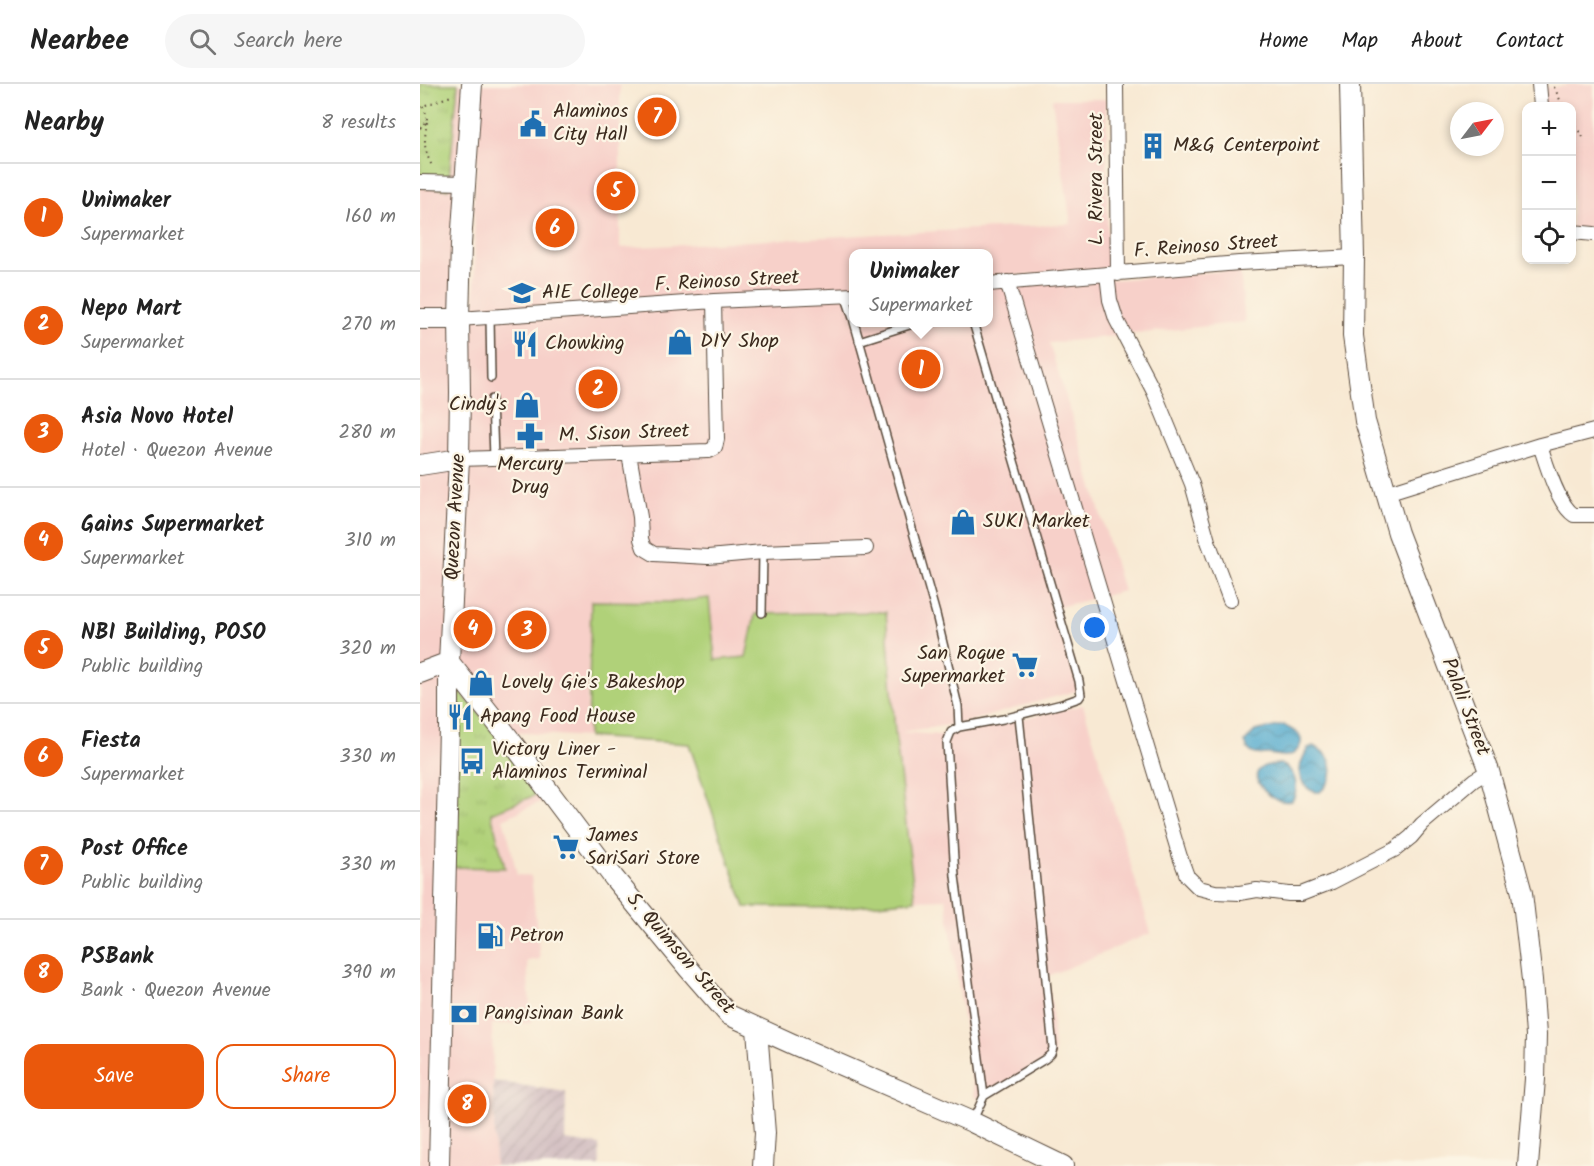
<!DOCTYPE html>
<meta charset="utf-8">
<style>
:root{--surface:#fff;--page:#f6f6f6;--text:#222;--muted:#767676;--line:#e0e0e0;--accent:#ea580c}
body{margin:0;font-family:Kalam,sans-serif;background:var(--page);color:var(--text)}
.controls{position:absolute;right:18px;top:18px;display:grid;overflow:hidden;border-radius:12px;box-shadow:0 3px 9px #0003}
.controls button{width:54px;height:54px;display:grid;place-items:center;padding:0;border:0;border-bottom:2px solid var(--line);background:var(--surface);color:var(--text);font:30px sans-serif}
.compass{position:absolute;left:1030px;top:18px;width:54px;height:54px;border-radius:50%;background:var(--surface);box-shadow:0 3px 9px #0003;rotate:58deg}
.you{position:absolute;left:675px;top:544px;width:21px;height:21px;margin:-15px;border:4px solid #fff;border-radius:50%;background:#1a73e8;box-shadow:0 0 0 9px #1a73e833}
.badge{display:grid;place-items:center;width:39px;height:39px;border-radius:50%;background:var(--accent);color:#fff;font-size:20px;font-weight:700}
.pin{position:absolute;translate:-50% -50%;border:3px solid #fff;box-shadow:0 2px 6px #0006}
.popup{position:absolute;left:429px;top:165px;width:144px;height:78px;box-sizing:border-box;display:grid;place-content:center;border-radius:12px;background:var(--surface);filter:drop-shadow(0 2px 4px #0005);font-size:20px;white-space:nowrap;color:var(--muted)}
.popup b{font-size:22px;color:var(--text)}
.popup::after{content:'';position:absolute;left:50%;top:100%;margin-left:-12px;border:12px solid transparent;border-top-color:var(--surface)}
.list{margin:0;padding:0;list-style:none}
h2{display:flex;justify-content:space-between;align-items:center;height:78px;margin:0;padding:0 24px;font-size:26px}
h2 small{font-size:20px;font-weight:400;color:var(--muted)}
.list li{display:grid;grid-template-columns:39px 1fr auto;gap:18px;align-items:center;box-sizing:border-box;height:108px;padding:0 24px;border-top:2px solid var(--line)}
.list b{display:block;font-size:22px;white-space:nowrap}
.list p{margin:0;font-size:20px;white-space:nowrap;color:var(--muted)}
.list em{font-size:20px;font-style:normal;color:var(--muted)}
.actions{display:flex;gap:12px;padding:18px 24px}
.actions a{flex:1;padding:14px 0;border:2px solid var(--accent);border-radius:18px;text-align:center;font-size:21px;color:var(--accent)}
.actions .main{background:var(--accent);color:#fff}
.icon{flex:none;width:33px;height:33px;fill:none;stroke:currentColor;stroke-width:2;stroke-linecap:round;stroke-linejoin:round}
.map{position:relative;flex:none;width:1174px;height:1082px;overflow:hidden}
header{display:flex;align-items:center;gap:36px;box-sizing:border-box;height:84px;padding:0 30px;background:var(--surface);border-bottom:2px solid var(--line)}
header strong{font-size:28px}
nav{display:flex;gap:33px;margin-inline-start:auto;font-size:21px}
.search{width:420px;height:54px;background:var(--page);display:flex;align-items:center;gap:15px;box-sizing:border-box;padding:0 21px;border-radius:33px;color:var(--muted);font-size:22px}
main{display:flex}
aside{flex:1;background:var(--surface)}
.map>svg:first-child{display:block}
.built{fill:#f7d0c9}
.industrial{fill:url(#industrial-furrows)}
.grass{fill:#b0d179;stroke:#767e4c;stroke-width:1.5}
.park{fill:url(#park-tufts);stroke:#767e4c;stroke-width:1.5}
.water{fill:url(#water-waves);stroke:#466a76;stroke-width:1.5}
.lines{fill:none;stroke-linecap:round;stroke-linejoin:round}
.lane-casing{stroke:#574739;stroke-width:10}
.street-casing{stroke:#574739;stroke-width:16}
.secondary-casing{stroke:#574739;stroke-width:22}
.path{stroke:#574739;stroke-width:2;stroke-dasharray:1.5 4.5;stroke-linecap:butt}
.lane{stroke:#fff;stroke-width:7}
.street{stroke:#fff;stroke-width:14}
.secondary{stroke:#fff;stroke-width:20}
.labels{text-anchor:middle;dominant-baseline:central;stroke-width:4.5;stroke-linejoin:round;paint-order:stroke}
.poi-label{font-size:20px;fill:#3b2a1e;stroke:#fcf5e5;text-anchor:start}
.street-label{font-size:20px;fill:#3b2a1e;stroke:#fcf5e5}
</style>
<header>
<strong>Nearbee</strong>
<div class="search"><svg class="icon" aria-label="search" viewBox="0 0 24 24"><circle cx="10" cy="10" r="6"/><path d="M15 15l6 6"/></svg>Search here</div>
<nav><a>Home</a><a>Map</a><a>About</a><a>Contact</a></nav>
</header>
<main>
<aside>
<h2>Nearby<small>8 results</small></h2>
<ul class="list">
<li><span class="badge">1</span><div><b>Unimaker</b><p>Supermarket</p></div><em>160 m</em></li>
<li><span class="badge">2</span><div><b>Nepo Mart</b><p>Supermarket</p></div><em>270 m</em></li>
<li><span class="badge">3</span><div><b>Asia Novo Hotel</b><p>Hotel · Quezon Avenue</p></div><em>280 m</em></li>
<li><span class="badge">4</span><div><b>Gains Supermarket</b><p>Supermarket</p></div><em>310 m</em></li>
<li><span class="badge">5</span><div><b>NBI Building, POSO</b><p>Public building</p></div><em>320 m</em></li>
<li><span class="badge">6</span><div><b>Fiesta</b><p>Supermarket</p></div><em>330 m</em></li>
<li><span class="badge">7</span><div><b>Post Office</b><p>Public building</p></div><em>330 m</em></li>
<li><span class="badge">8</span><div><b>PSBank</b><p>Bank · Quezon Avenue</p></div><em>390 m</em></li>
</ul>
<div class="actions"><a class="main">Save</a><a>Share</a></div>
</aside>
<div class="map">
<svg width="1174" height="1082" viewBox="0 0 1174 1082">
<defs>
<pattern id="industrial-furrows" width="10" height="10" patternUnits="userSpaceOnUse" patternTransform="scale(1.5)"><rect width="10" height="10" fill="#d2bec1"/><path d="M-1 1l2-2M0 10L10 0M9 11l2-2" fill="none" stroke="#b5a3a5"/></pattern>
<pattern id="park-tufts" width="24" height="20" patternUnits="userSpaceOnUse" patternTransform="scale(1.5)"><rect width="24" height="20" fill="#b0d179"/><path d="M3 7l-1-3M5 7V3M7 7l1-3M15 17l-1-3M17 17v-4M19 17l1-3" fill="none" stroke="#98b468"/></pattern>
<pattern id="water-waves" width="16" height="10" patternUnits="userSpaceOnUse" patternTransform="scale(1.5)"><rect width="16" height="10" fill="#51aacf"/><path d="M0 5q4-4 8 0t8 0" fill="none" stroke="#448ba7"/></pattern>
</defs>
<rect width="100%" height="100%" fill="#fcf5e5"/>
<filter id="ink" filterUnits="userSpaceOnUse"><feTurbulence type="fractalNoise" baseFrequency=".0167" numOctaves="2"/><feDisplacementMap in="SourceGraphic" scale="12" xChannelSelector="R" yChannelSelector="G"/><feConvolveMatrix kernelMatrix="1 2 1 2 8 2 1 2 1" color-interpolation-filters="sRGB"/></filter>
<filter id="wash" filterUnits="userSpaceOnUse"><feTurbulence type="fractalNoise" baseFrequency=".008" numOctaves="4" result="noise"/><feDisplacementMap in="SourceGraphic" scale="24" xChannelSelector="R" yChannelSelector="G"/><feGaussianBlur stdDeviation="1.35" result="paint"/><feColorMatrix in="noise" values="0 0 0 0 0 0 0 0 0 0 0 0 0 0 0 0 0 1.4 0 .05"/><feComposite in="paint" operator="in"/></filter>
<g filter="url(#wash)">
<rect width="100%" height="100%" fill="#f8e9d3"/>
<path class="built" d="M 0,0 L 52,0 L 39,234 L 433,211 L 434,238 L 568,238 L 569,201 L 705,195 L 820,186 L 825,238 L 629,259 L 659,356 L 703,507 L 635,524 L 659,606 L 543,639 L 480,648 L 519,651 L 543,648 L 663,621 L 731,849 L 628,892 L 632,926 L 634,973 L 555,1015 L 526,815 L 495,816 L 475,648 L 466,528 L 335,530 L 326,573 L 294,576 L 289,514 L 255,518 L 171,517 L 167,609 L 168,653 L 91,648 L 135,711 L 83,735 L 89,755 L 97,791 L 111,792 L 120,875 L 107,877 L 111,939 L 72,940 L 75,1082 L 0,1082 Z
M 62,0 L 200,0 L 200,164 L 651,140 L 632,15 L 686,15 L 688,186 L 569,193 L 568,170 L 434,170 L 433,203 L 291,214 L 55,225 L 54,115 Z
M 1146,0 L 1174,0 L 1174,153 L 1152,150 L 1152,22 L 1121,22 L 1120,4 L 1146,2 Z"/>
<path class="industrial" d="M 73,997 L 146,1008 L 145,1056 L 179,1061 L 180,1082 L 75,1082 Z"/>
<path class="grass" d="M 289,514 L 295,576 L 326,573 L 333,541 L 335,530 L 466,528 L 475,648 L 495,816 L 418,824 L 325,823 L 269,660 L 168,653 L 171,517 L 255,518 Z"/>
<path class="park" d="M 0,0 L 38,0 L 28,105 L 0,103 Z
M 34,601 L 65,636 L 118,710 L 71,729 L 85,784 L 30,783 Z"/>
<path class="water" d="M 864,641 C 868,644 873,646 877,649 C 887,657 877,671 866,672 C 860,673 853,670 847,670 C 842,670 837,672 833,669 C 828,667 827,663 825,658 L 835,647 Z
M 893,662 C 915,671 918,693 900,708 C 889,709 879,698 880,686 C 880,678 885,670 888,664 Z
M 860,680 C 876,685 880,704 872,717 C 865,718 860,718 854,714 C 845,709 829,693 841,684 C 846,680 854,681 860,680 Z"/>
</g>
<g filter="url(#ink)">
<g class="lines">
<g class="lane-casing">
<path id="lane" d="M 425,211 L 434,237
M 70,233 L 71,294
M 434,238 L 516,530 L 538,622 L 539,643
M 553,238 L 659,597 L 661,611 L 659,614 L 642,620 L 583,635 L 539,643 L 531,648 L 527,658 L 535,792 L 564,1012 L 553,1036
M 439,257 L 499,238
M 72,315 L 74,374
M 342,529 L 343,468
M 564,1012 L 625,975 L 631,970 L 633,964 L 599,632"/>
</g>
<g class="street-casing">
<path id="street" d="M 696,0 L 698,190
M 1119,0 L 1121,22
M 0,98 L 45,99
M 1152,148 L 1174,150
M 687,190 L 690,216 L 696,235 L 734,308 L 772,400 L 788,457 L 810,516
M 587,198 L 760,773 L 767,792 L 779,804 L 795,808 L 820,809 L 837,806 L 869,810 L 881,810 L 912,798 L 976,765 L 991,753 L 1002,740 L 1054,696 L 1069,687
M 568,200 L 819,179 L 934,173
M 39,235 L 294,217 L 434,211
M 1120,361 C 1126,379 1138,421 1154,431 L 1174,431
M 209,370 L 220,433 L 221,455 L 224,464 L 234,470 L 288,473 L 343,468 L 446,464
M 39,375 L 289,367 L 295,364 L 297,355 L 294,217
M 966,409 L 1120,361 L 1174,347"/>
</g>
<g class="secondary-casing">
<path id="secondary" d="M 930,0 L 934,173 L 933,252 L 945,337 L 978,449 L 1069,687 L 1102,809 L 1112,896 L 1116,951 L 1115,995 L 1108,1082
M 0,235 L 39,235
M 0,381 L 39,375
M 0,589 L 29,578 L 85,649 L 194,794 L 268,884 L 309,931 L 375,961 L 552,1038 L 643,1082
M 337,945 L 345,1049 L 343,1082
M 19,1082 L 29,643 L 29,578 L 39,375 L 40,308 L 39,235 L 41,160 L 52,0"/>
</g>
<path class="path" d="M 1134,3 L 1143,22
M 0,23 L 34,11
M 1152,37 L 1163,53
M 7,38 C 4,59 3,64 13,84
M 0,44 L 7,38 L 7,32 L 3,23"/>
<use href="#lane" class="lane"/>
<use href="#street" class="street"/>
<use href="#secondary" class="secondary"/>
</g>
</g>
<defs>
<g id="civic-bare" transform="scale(2.07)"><path d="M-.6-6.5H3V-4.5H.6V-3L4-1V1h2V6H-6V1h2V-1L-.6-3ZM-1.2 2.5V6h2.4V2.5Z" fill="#1f6fb2" stroke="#fcf5e5" stroke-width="2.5" paint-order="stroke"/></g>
<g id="building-bare" transform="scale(2.07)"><path d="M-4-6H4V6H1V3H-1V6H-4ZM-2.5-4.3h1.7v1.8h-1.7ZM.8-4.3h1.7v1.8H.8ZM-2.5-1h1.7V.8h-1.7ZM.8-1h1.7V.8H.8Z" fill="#1f6fb2" stroke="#fcf5e5" stroke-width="2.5" paint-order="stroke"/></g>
<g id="university-bare" transform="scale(2.07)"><path d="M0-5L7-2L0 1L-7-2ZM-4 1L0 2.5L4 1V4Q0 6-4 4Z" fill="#1f6fb2" stroke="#fcf5e5" stroke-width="2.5" paint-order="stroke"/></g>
<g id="shop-bare" transform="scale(2.07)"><path d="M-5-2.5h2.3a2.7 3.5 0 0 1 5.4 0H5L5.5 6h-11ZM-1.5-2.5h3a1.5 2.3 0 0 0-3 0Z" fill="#1f6fb2" stroke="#fcf5e5" stroke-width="2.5" paint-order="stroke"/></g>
<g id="restaurant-bare" transform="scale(2.07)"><path d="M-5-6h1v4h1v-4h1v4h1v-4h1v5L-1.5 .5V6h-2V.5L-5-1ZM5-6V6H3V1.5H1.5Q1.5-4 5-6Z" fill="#1f6fb2" stroke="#fcf5e5" stroke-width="2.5" paint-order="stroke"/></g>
<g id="pharmacy-bare" transform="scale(2.07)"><path d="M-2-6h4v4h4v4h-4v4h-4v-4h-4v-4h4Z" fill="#1f6fb2" stroke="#fcf5e5" stroke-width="2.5" paint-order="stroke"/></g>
<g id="supermarket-bare" transform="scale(2.07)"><path d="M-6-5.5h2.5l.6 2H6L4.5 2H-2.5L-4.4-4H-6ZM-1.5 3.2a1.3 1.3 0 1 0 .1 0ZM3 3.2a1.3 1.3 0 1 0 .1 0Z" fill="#1f6fb2" stroke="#fcf5e5" stroke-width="2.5" paint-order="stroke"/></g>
<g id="bus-bare" transform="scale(2.07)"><path d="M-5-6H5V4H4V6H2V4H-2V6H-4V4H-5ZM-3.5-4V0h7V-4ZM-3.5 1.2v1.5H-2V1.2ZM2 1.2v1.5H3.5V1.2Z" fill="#1f6fb2" stroke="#fcf5e5" stroke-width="2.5" paint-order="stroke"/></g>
<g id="fuel-bare" transform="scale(2.07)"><path d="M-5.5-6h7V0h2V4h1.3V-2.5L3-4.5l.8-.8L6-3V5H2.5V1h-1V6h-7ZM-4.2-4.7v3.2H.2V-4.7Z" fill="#1f6fb2" stroke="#fcf5e5" stroke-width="2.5" paint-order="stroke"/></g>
<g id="bank-bare" transform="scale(2.07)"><path d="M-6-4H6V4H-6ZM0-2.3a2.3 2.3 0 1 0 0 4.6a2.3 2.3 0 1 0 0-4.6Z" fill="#1f6fb2" stroke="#fcf5e5" stroke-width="2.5" paint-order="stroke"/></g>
</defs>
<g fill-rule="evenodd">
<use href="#civic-bare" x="113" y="40"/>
<use href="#building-bare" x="733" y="62"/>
<use href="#university-bare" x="102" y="209"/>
<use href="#shop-bare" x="260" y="258"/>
<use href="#restaurant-bare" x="105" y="260"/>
<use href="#shop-bare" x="107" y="321"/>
<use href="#pharmacy-bare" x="110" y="352"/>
<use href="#shop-bare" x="543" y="438"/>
<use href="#supermarket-bare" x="605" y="581"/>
<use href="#shop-bare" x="61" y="599"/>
<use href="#restaurant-bare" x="40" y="633"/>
<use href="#bus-bare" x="52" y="677"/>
<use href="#supermarket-bare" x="146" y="763"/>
<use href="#fuel-bare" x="70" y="852"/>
<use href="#bank-bare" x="44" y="930"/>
</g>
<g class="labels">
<g class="poi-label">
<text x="133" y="28">Alaminos<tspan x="133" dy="23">City Hall</tspan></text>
<text x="753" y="62">M&amp;G Centerpoint</text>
<text x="122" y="209">AIE College</text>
<text x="280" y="258">DIY Shop</text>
<text x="125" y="260">Chowking</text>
<text x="87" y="321" text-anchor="end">Cindy's</text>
<text x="110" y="381" text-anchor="middle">Mercury<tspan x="110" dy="23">Drug</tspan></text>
<text x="563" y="438">SUKI Market</text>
<text x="585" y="570" text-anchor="end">San Roque<tspan x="585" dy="23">Supermarket</tspan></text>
<text x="81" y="599">Lovely Gie's Bakeshop</text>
<text x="60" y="633">Apang Food House</text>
<text x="72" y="666">Victory Liner -<tspan x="72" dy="23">Alaminos Terminal</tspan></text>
<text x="166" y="752">James<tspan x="166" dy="23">SariSari Store</tspan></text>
<text x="90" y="852">Petron</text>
<text x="64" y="930">Pangisinan Bank</text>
</g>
<g class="street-label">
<text transform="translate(677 95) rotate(-90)">L. Rivera Street</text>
<text transform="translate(786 163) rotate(-4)">F. Reinoso Street</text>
<text transform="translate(307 198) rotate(-3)">F. Reinoso Street</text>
<text transform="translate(204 350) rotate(-2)">M. Sison Street</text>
<text transform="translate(36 433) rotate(-87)">Quezon Avenue</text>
<text transform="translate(1045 623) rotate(69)">Palali Street</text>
<text transform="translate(260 870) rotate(49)">S. Quimson Street</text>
</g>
</g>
</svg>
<div class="controls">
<button>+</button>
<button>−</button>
<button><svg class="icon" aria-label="locate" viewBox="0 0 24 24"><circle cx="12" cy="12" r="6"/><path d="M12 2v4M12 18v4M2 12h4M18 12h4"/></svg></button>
</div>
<svg class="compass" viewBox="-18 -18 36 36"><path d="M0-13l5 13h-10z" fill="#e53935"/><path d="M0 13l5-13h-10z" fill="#767676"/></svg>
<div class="you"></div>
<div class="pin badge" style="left:501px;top:285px">1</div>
<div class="popup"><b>Unimaker</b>Supermarket</div>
<div class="pin badge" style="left:178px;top:305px">2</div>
<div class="pin badge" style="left:107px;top:546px">3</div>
<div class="pin badge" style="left:53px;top:545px">4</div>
<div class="pin badge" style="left:196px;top:107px">5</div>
<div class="pin badge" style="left:135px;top:144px">6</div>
<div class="pin badge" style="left:237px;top:33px">7</div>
<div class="pin badge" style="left:47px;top:1020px">8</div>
</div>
</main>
